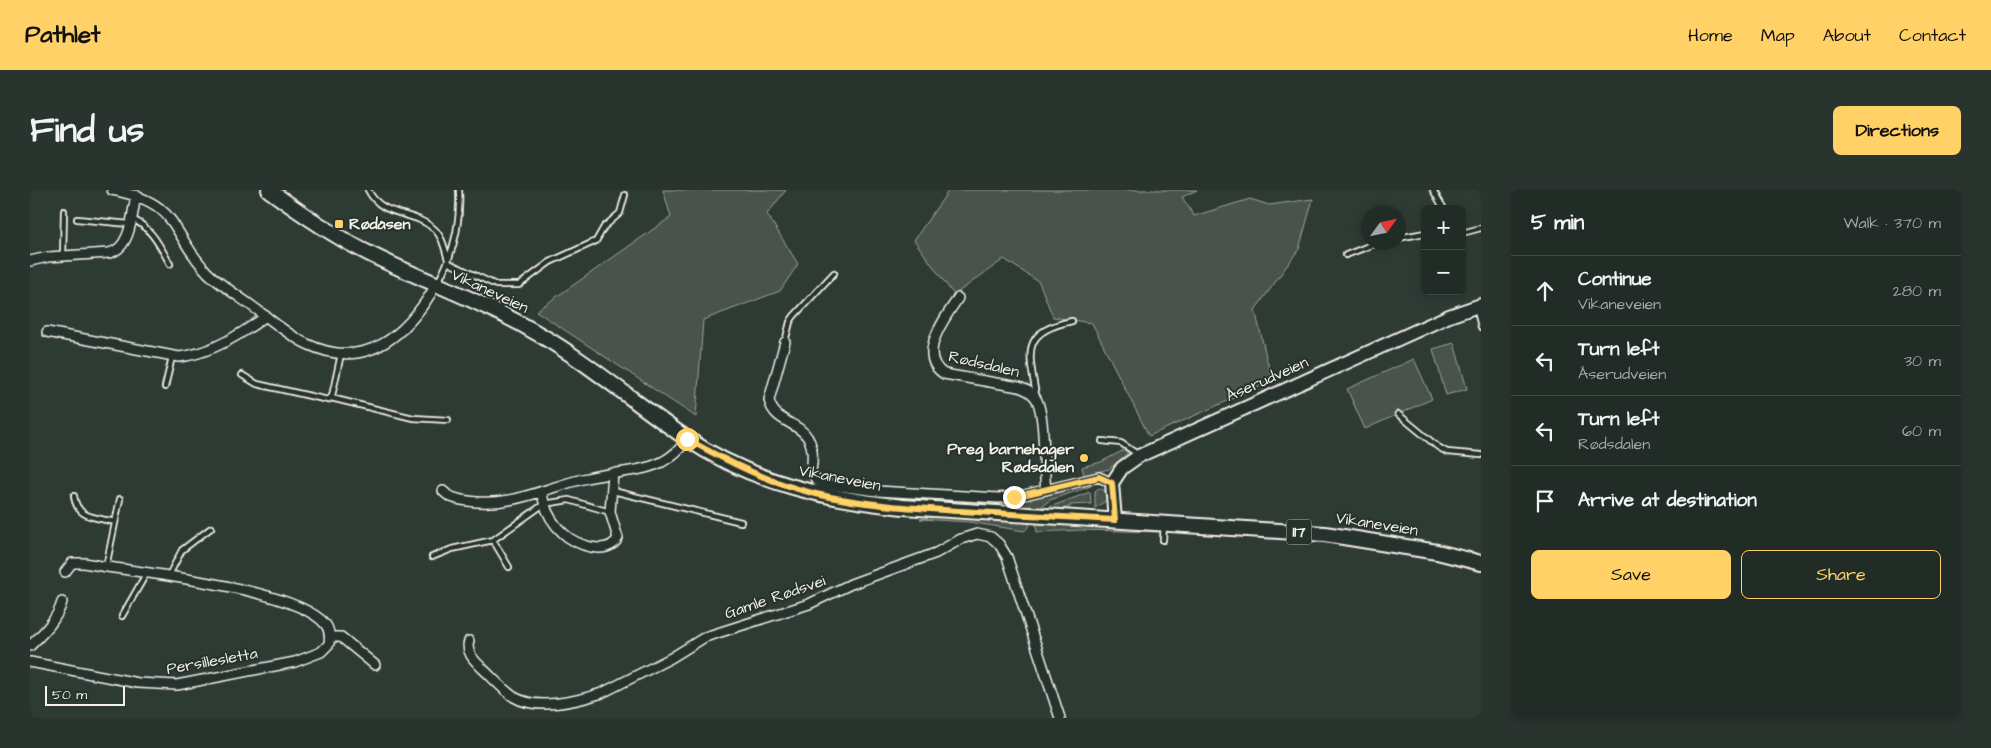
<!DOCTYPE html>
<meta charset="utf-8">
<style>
:root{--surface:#222c27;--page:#2a342f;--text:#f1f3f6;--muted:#a2a7a7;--line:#3f4844;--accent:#ffd166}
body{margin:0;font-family:"Architects Daughter",sans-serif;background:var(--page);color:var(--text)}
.controls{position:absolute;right:15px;top:15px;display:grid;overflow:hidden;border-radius:8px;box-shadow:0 2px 8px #0003}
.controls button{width:45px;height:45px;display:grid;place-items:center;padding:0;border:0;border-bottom:1px solid var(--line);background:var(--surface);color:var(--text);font:25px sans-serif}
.compass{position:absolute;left:1331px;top:15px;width:45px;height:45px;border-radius:50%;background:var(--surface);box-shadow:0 2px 8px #0003;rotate:57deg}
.scale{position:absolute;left:15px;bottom:12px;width:80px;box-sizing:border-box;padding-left:5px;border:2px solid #f4f1e8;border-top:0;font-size:14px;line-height:18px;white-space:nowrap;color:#f4f1e8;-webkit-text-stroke:4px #26332d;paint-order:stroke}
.stop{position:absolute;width:15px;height:15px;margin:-11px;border:4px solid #ffd166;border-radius:50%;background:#fff}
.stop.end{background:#ffd166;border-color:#fff;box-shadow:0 1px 5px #0008}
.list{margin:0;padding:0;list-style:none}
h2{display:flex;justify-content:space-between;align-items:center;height:65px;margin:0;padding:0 20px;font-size:21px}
h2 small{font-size:16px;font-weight:400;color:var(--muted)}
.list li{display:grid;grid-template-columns:32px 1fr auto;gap:15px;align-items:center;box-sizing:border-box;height:70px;padding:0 20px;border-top:1px solid var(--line)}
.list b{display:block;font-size:19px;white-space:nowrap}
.list p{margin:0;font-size:16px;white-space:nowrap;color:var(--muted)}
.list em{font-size:16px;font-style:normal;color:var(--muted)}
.actions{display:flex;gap:10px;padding:15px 20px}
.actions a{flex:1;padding:11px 0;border:1px solid var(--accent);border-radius:8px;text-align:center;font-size:18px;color:var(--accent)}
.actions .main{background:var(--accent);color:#111}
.icon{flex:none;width:28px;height:28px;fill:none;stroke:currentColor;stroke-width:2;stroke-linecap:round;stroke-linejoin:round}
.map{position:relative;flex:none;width:1451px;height:528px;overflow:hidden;border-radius:8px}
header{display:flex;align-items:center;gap:30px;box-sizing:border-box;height:70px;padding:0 25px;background:var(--accent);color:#111}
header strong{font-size:24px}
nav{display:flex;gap:28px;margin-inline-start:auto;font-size:18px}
.intro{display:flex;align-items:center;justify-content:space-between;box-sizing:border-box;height:120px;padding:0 30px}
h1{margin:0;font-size:35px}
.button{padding:12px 22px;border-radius:8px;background:var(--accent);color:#111;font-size:18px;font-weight:700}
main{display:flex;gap:30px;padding:0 30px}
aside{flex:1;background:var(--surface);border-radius:8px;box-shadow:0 2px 8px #0003}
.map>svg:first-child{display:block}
.green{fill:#48524c;stroke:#9ea29a}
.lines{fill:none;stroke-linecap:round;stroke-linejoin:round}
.lane-casing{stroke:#f4f1e8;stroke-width:8}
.street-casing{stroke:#f4f1e8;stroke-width:12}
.secondary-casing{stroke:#f4f1e8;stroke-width:16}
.primary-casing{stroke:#f4f1e8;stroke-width:18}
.lane{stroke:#26332d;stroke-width:4.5}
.street{stroke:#26332d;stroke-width:9}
.secondary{stroke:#26332d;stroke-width:12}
.primary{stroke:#26332d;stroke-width:14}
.route{stroke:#ffd166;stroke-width:6}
.poi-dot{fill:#ffd166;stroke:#26332d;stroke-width:2}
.labels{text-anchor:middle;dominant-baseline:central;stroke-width:4;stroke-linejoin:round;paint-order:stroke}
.shield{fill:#26332d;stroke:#b6b8b0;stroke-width:1}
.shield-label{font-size:15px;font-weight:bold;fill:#f4f1e8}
.poi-label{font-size:16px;font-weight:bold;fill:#f4f1e8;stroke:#26332d;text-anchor:start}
.street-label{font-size:16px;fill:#f4f1e8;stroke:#26332d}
</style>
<header>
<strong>Pathlet</strong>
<nav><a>Home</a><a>Map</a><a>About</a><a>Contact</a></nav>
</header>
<div class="intro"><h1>Find us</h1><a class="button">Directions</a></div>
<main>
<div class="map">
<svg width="1451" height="528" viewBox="0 0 1451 528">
<rect width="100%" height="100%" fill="#2e3b34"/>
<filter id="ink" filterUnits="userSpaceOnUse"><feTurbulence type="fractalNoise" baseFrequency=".02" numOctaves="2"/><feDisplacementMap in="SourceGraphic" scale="10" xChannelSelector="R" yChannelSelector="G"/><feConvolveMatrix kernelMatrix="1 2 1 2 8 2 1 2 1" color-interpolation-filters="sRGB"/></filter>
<g filter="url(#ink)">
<path class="green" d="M 633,0 L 756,0 L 737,24 L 768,74 L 750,101 L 673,130 L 666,227 L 506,121 L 641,27 Z
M 919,0 L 1167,0 L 1152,7 L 1164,26 L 1220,9 L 1239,15 L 1283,9 L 1269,59 L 1225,120 L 1242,191 L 1119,246 L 1062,133 L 1023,127 L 1009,92 L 974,69 L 924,105 L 884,50 Z
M 1424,153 L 1437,199 L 1416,205 L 1403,159 Z
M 1384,169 L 1402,209 L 1335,239 L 1317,199 Z
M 1094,260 L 1098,263 L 1079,279 L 1054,285 L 1052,277 L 1071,272 Z
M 777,292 L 820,301 L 975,312 L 1058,293 L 1062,294 L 1061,296 L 1020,310 L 1012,316 L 1017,318 L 1060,302 L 1061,314 L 1040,315 L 1040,317 L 1024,321 L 903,313 L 776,296 Z
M 1069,298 L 1075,301 L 1077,310 L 1065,318 L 1065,301 Z
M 913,326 L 996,331 L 1000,336 L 994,341 L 939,332 L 890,329 Z
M 1006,334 L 1131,340 L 1132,342 L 1051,340 L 1007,342 Z"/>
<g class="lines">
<g class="lane-casing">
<path id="lane" d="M 338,0 C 352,28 382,20 403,38 C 413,46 415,61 419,73 L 466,95 L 489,95 L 520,72 L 566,51 L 574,37 L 590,23 L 595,5
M 1403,0 L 1414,19
M 47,29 L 99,34
M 102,29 C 121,37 130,56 140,74
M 1432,43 L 1451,38
M 1368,48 L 1395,43
M 1316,65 L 1349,52
M 33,66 L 34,21
M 408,92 C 424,63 431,33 429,0
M 1446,117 L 1451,137
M 755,152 L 760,132 L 764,126 L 804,83
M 212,185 L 227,194 L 298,210 L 302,206 L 311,164
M 135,197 L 142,167
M 1006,205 C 999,162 990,142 1042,131
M 301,208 L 383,228 L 418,230
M 1368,224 L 1408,257 L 1417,262 L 1451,265
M 1072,251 L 1091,253 L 1109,265
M 583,301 L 711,332
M 44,306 C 47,329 66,327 85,332
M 463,350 L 479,377
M 1133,350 L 1134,335
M 402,367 L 422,359 L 463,350 L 514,314 L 539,310 L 580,322
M 76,377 L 90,309
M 138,387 L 152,360 L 181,338
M 92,426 L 116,384"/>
</g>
<g class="street-casing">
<path id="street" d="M 82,0 C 152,13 138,41 178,83 C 193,97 213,109 230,122 C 245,133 260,146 277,154 C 336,182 377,145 406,95
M 0,71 L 18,67 L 79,63 C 101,59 102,24 106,5
M 928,108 C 916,127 885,165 914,184 L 989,197 C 995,199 1001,202 1005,207 C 1016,221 1013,280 1016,300
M 17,142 L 149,167 C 179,164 212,144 236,126
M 755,152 L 739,210 C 746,242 791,226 781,281 L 787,291 L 793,294 L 847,301 L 969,308 L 994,305 L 1069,287 L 1082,293
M 413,301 C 419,308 429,310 438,311 C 481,318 516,297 557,288 C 581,282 609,283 632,272 C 643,266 651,259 657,249
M 512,302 C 514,318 522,333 533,343 C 545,355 578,367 588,348 L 580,322 L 583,283
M 300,447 L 311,447 L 345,475
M 439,451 C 435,462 445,471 452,478 C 462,487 472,499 484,507 C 507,521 548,511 572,503 L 641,468 L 675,447 L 779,414 L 821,394 L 906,363 L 931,349 L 947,344 L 961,347 L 969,354 L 977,367 L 1030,528
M 0,456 C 13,443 27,430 32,412
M 0,472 L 108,493 L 147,495 L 265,472 L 291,462 L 299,454 C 300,447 300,441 296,435 C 266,397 105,383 54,373 L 42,373 L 35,382"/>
</g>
<g class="secondary-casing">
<path id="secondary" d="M 1085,330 L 1082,293 L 1092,278 L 1109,266 L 1419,126 L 1451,115"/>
</g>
<g class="primary-casing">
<path id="primary" d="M 239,0 C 269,22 301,44 334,61 C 388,89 446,108 498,138 C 555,169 603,212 656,248 C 721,292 796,309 873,317 L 1295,344 L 1407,362 L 1451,373"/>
</g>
<use href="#lane" class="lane"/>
<use href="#street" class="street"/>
<use href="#secondary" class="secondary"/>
<use href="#primary" class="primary"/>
</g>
</g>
<g class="lines" filter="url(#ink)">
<path class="route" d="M 657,249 C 698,272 740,293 786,304 C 833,315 882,318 930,321 C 981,324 1033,327 1085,330 L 1082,293 L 1069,287 L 984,307"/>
</g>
<g class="poi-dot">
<rect x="304" y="29" width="10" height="10" rx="2.5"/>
<circle cx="1054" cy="268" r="5"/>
</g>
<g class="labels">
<rect class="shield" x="1256.5" y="329.5" width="25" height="25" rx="4"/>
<g class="shield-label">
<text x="1269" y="342">117</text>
</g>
<g class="poi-label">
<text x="319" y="34">Rødåsen</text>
<text x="1044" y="259" text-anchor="end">Preg barnehager<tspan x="1044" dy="18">Rødsdalen</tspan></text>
</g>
<g class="street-label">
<text transform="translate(460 101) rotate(25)">Vikaneveien</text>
<text transform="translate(954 174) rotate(13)">Rødsdalen</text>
<text transform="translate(1237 189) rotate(-24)">Åserudveien</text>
<text transform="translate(810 288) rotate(11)">Vikaneveien</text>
<text transform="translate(1347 334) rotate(9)">Vikaneveien</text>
<text transform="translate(745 407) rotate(-19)">Gamle Rødsvei</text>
<text transform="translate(182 471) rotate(-10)">Persillesletta</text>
</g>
</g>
</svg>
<div class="controls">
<button>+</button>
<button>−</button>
</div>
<svg class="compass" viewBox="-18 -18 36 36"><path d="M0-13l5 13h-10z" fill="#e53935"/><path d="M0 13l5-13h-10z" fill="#a2a7a7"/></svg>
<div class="scale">50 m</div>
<div class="stop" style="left:657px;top:249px"></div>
<div class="stop end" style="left:984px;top:307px"></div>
</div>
<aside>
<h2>5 min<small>Walk · 370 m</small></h2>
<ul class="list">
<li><svg class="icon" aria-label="ahead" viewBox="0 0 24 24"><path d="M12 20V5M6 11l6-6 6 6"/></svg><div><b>Continue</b><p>Vikaneveien</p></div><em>280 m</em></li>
<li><svg class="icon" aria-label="left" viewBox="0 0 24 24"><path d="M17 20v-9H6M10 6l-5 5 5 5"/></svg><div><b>Turn left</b><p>Åserudveien</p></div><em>30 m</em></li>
<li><svg class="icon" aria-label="left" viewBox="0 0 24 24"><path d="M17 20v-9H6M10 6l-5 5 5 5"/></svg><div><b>Turn left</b><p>Rødsdalen</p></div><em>60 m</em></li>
<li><svg class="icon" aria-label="arrive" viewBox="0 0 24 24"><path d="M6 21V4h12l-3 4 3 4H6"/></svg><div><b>Arrive at destination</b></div></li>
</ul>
<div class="actions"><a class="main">Save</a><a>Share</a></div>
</aside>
</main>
